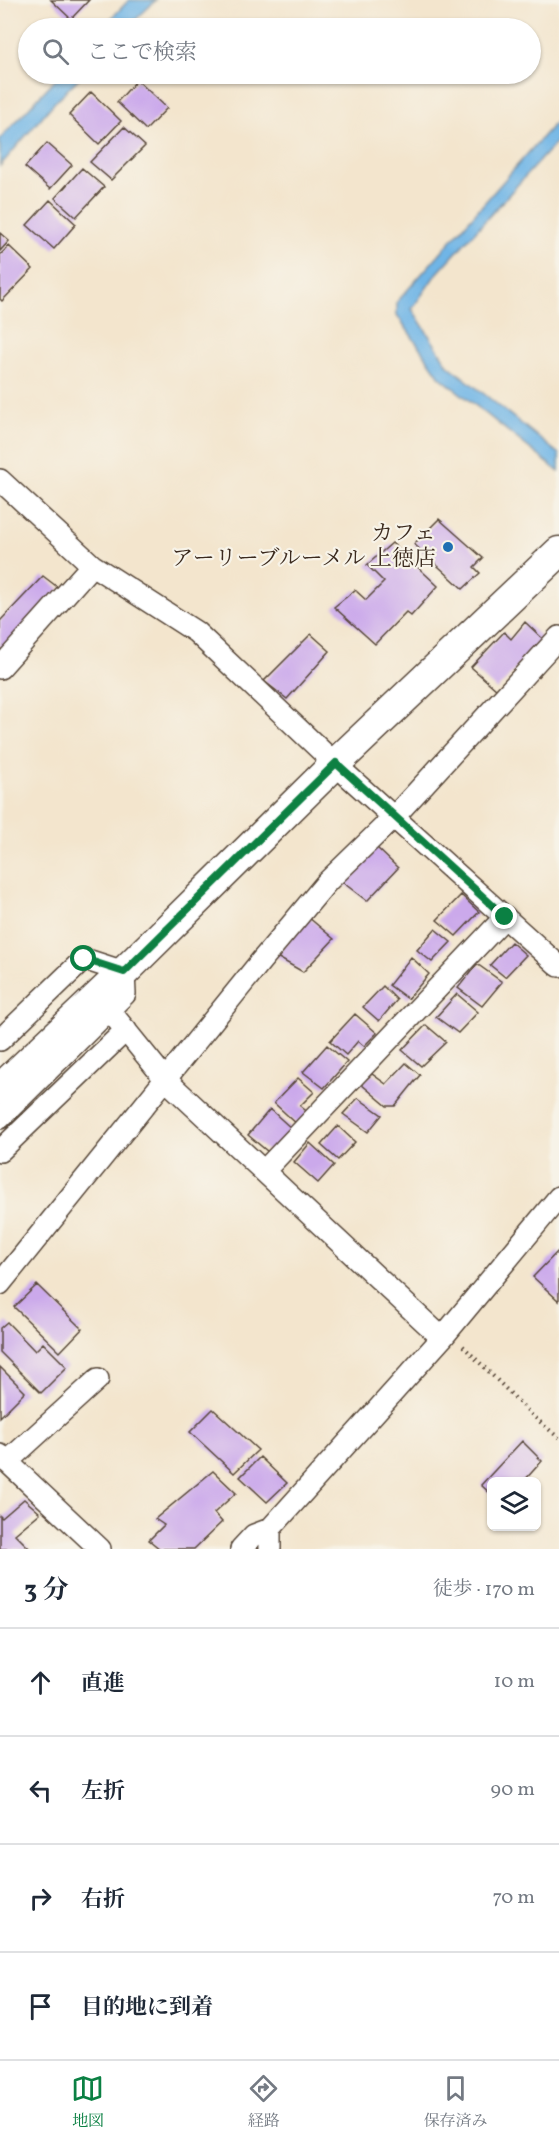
<!DOCTYPE html>
<html lang="ja">
<meta charset="utf-8">
<style>
:root{--surface:#fff;--page:#f6f6f7;--text:#1f2937;--muted:#747a83;--line:#e0e1e3;--accent:#0b8043}
body{margin:0;font-family:Vollkorn,"Noto Serif JP",serif;background:var(--page);color:var(--text)}
.controls{position:absolute;right:18px;bottom:18px;display:grid;overflow:hidden;border-radius:9px;box-shadow:0 2px 4px #0004}
.controls button{width:54px;height:54px;display:grid;place-items:center;padding:0;border:0;border-bottom:2px solid var(--line);background:var(--surface);color:var(--text);font:30px sans-serif}
.stop{position:absolute;width:18px;height:18px;margin:-14px;border:4px solid #0b8043;border-radius:50%;background:#fff}
.stop.end{background:#0b8043;border-color:#fff;box-shadow:0 2px 6px #0008}
.list{margin:0;padding:0;list-style:none}
h2{display:flex;justify-content:space-between;align-items:center;height:78px;margin:0;padding:0 24px;font-size:26px}
h2 small{font-size:20px;font-weight:400;color:var(--muted)}
.list li{display:grid;grid-template-columns:39px 1fr auto;gap:18px;align-items:center;box-sizing:border-box;height:108px;padding:0 24px;border-top:2px solid var(--line)}
.list b{display:block;font-size:22px;white-space:nowrap}
.list em{font-size:20px;font-style:normal;color:var(--muted)}
.icon{flex:none;width:33px;height:33px;fill:none;stroke:currentColor;stroke-width:2;stroke-linecap:round;stroke-linejoin:round}
.map{position:relative;flex:none;width:559px;height:1549px;overflow:hidden}
.search{position:absolute;background:var(--surface);box-shadow:0 2px 4px #0004;left:18px;right:18px;top:18px;height:66px;display:flex;align-items:center;gap:15px;box-sizing:border-box;padding:0 21px;border-radius:33px;color:var(--muted);font-size:22px}
.sheet{height:510px;background:var(--surface)}
nav{display:flex;justify-content:space-around;align-items:center;box-sizing:border-box;height:84px;border-top:2px solid var(--line);background:var(--surface);font-size:16px;color:var(--muted)}
nav a{display:grid;justify-items:center;gap:3px}
nav .on{color:var(--accent)}
.map>svg:first-child{display:block}
.water{fill:#6fb5e6;stroke:#557082;stroke-width:1.5}
.building{fill:#cba9eb}
.lines{fill:none;stroke-linecap:round;stroke-linejoin:round}
.street-casing{stroke:#574638;stroke-width:24}
.secondary-casing{stroke:#574638;stroke-width:33}
.path{stroke:#574638;stroke-width:4;stroke-dasharray:1.5 4.5;stroke-linecap:butt}
.street{stroke:#fff;stroke-width:21}
.secondary{stroke:#fff;stroke-width:30}
.route{stroke:#0b8043;stroke-width:8}
.poi-dot{fill:#1f6fb2;stroke:#f7f3e8;stroke-width:2}
.labels{text-anchor:middle;dominant-baseline:central;stroke-width:4.5;stroke-linejoin:round;paint-order:stroke}
.poi-label{font-size:22px;fill:#3b2a1e;stroke:#f7f3e8;text-anchor:end}
</style>
<div class="map">
<svg width="559" height="1549" viewBox="0 0 559 1549">
<rect width="100%" height="100%" fill="#f7f3e8"/>
<filter id="ink" filterUnits="userSpaceOnUse"><feTurbulence type="fractalNoise" baseFrequency=".0167" numOctaves="2"/><feDisplacementMap in="SourceGraphic" scale="12" xChannelSelector="R" yChannelSelector="G"/><feConvolveMatrix kernelMatrix="1 2 1 2 8 2 1 2 1" color-interpolation-filters="sRGB"/></filter>
<filter id="wash" filterUnits="userSpaceOnUse"><feTurbulence type="fractalNoise" baseFrequency=".008" numOctaves="4" result="noise"/><feDisplacementMap in="SourceGraphic" scale="24" xChannelSelector="R" yChannelSelector="G"/><feGaussianBlur stdDeviation="1.35" result="paint"/><feColorMatrix in="noise" values="0 0 0 0 0 0 0 0 0 0 0 0 0 0 0 0 0 1.4 0 .05"/><feComposite in="paint" operator="in"/></filter>
<g filter="url(#wash)">
<rect width="100%" height="100%" fill="#f3e5cd"/>
<path class="water" d="M 129,0 L 156,0 L 127,28 L 102,28 Z
M 60,74 L 83,74 L 53,104 L 0,166 L 0,139 Z
M 559,118 L 559,139 L 434,277 L 412,309 L 448,365 L 559,454 L 559,472 L 440,377 L 397,315 L 397,302 Z"/>
<g id="blocks">
<path class="building" d="M 51,0 L 89,0 L 71,19 Z
M 137,80 L 167,108 L 146,130 L 117,102 Z
M 91,92 L 121,121 L 99,144 L 69,115 Z
M 124,127 L 145,146 L 111,180 L 90,162 Z
M 47,143 L 72,165 L 50,189 L 25,167 Z
M 82,168 L 104,187 L 76,217 L 55,198 Z
M 50,200 L 76,224 L 54,249 L 27,225 Z
M 0,233 L 9,241 L 0,251 Z
M 9,246 L 33,269 L 2,301 L 0,299 L 0,255 Z
M 439,519 L 483,558 L 474,567 L 480,573 L 463,589 L 414,544 Z
M 392,543 L 438,586 L 411,616 L 406,612 L 375,644 L 334,607 L 355,590 L 366,600 L 384,582 L 367,565 Z
M 43,576 L 60,589 L 0,658 L 0,621 Z
M 525,622 L 543,639 L 497,690 L 471,667 L 504,632 L 511,639 Z
M 311,634 L 330,651 L 287,699 L 264,681 Z
M 375,846 L 398,868 L 367,901 L 341,881 Z
M 461,895 L 479,912 L 456,936 L 437,920 Z
M 308,917 L 334,939 L 303,972 L 275,956 Z
M 435,929 L 451,942 L 432,962 L 417,950 Z
M 511,942 L 526,955 L 505,977 L 490,965 Z
M 411,957 L 429,974 L 408,999 L 389,985 Z
M 477,964 L 502,982 L 482,1006 L 458,988 Z
M 383,986 L 397,1000 L 379,1021 L 363,1007 Z
M 457,994 L 478,1012 L 458,1033 L 436,1017 Z
M 355,1014 L 377,1033 L 364,1046 L 358,1041 L 346,1055 L 330,1041 Z
M 426,1025 L 446,1042 L 421,1066 L 402,1050 Z
M 327,1045 L 347,1062 L 324,1088 L 303,1072 Z
M 406,1063 L 420,1075 L 395,1106 L 387,1106 L 361,1084 L 372,1074 L 386,1084 Z
M 298,1078 L 314,1092 L 300,1106 L 309,1113 L 298,1125 L 274,1103 Z
M 358,1098 L 382,1115 L 368,1132 L 343,1114 Z
M 270,1109 L 293,1130 L 277,1150 L 267,1151 L 248,1135 Z
M 338,1126 L 355,1142 L 338,1160 L 321,1145 Z
M 310,1143 L 334,1165 L 318,1183 L 294,1162 Z
M 559,1250 L 559,1301 L 533,1277 Z
M 37,1285 L 82,1329 L 60,1352 L 14,1307 Z
M 7,1322 L 35,1351 L 43,1343 L 67,1367 L 41,1393 L 0,1352 L 0,1328 Z
M 0,1367 L 25,1392 L 0,1417 Z
M 213,1409 L 258,1450 L 234,1473 L 190,1432 Z
M 522,1441 L 542,1461 L 523,1482 L 492,1482 L 492,1495 L 481,1485 Z
M 260,1457 L 287,1483 L 267,1502 L 240,1477 Z
M 213,1471 L 236,1493 L 214,1513 L 222,1522 L 194,1549 L 160,1549 L 149,1540 L 164,1525 L 155,1519 Z
M 24,1499 L 40,1513 L 15,1534 L 30,1549 L 0,1549 L 0,1516 L 2,1518 Z"/>
</g>
</g>
<g filter="url(#ink)">
<use href="#blocks" fill-opacity="0" stroke="#574638" stroke-width="1.5"/>
<g class="lines">
<g class="street-casing">
<path id="street" d="M 0,480 L 92,565 L 196,632 L 349,777 L 559,966
M 0,668 L 92,565
M 110,1011 L 165,1079 L 442,1338
M 0,1040 L 84,959 L 124,972 L 125,994 L 0,1118
M 0,1151 L 126,1030
M 264,1171 L 505,917
M 0,1284 L 261,961 L 327,882 L 394,817 L 559,637
M 0,1455 L 100,1549
M 7,1462 L 98,1379
M 241,1549 L 254,1535 L 270,1529
M 270,1549 L 270,1529 L 442,1338 L 559,1197"/>
</g>
<g class="secondary-casing">
<path id="secondary" d="M 0,1089 L 124,972 L 336,763 L 559,552"/>
</g>
<path class="path" d="M 463,1346 L 533,1416 L 559,1438"/>
<use href="#street" class="street"/>
<use href="#secondary" class="secondary"/>
</g>
</g>
<g class="lines" filter="url(#ink)">
<path class="route" d="M 84,959 L 124,972 L 336,763 L 505,917"/>
</g>
<circle class="poi-dot" cx="448" cy="547" r="6"/>
<g class="labels">
<g class="poi-label">
<text x="436" y="534">カフェ<tspan x="436" dy="25">アーリーブルーメル 上徳店</tspan></text>
</g>
</g>
</svg>
<div class="controls">
<button><svg class="icon" aria-label="layers" viewBox="0 0 24 24"><path d="M12 4l9 5-9 5-9-5zM3 14l9 5 9-5"/></svg></button>
</div>
<div class="stop" style="left:84px;top:959px"></div>
<div class="stop end" style="left:505px;top:917px"></div>
<div class="search"><svg class="icon" aria-label="search" viewBox="0 0 24 24"><circle cx="10" cy="10" r="6"/><path d="M15 15l6 6"/></svg>ここで検索</div>
</div>
<section class="sheet">
<h2>3 分<small>徒歩 · 170 m</small></h2>
<ul class="list">
<li><svg class="icon" aria-label="ahead" viewBox="0 0 24 24"><path d="M12 20V5M6 11l6-6 6 6"/></svg><div><b>直進</b></div><em>10 m</em></li>
<li><svg class="icon" aria-label="left" viewBox="0 0 24 24"><path d="M17 20v-9H6M10 6l-5 5 5 5"/></svg><div><b>左折</b></div><em>90 m</em></li>
<li><svg class="icon" aria-label="right" viewBox="0 0 24 24"><path d="M7 20v-9h11M14 6l5 5-5 5"/></svg><div><b>右折</b></div><em>70 m</em></li>
<li><svg class="icon" aria-label="arrive" viewBox="0 0 24 24"><path d="M6 21V4h12l-3 4 3 4H6"/></svg><div><b>目的地に到着</b></div></li>
</ul>
</section>
<nav>
<a class="on"><svg class="icon" aria-label="map" viewBox="0 0 24 24"><path d="M3 6l6-2 6 2 6-2v14l-6 2-6-2-6 2zM9 4v14M15 6v14"/></svg>地図</a>
<a><svg class="icon" aria-label="directions" viewBox="0 0 24 24"><path d="M12 3l9 9-9 9-9-9zM9 14v-3h6M13 9l2 2-2 2"/></svg>経路</a>
<a><svg class="icon" aria-label="saved" viewBox="0 0 24 24"><path d="M7 4h10v16l-5-4-5 4z"/></svg>保存済み</a>
</nav>
